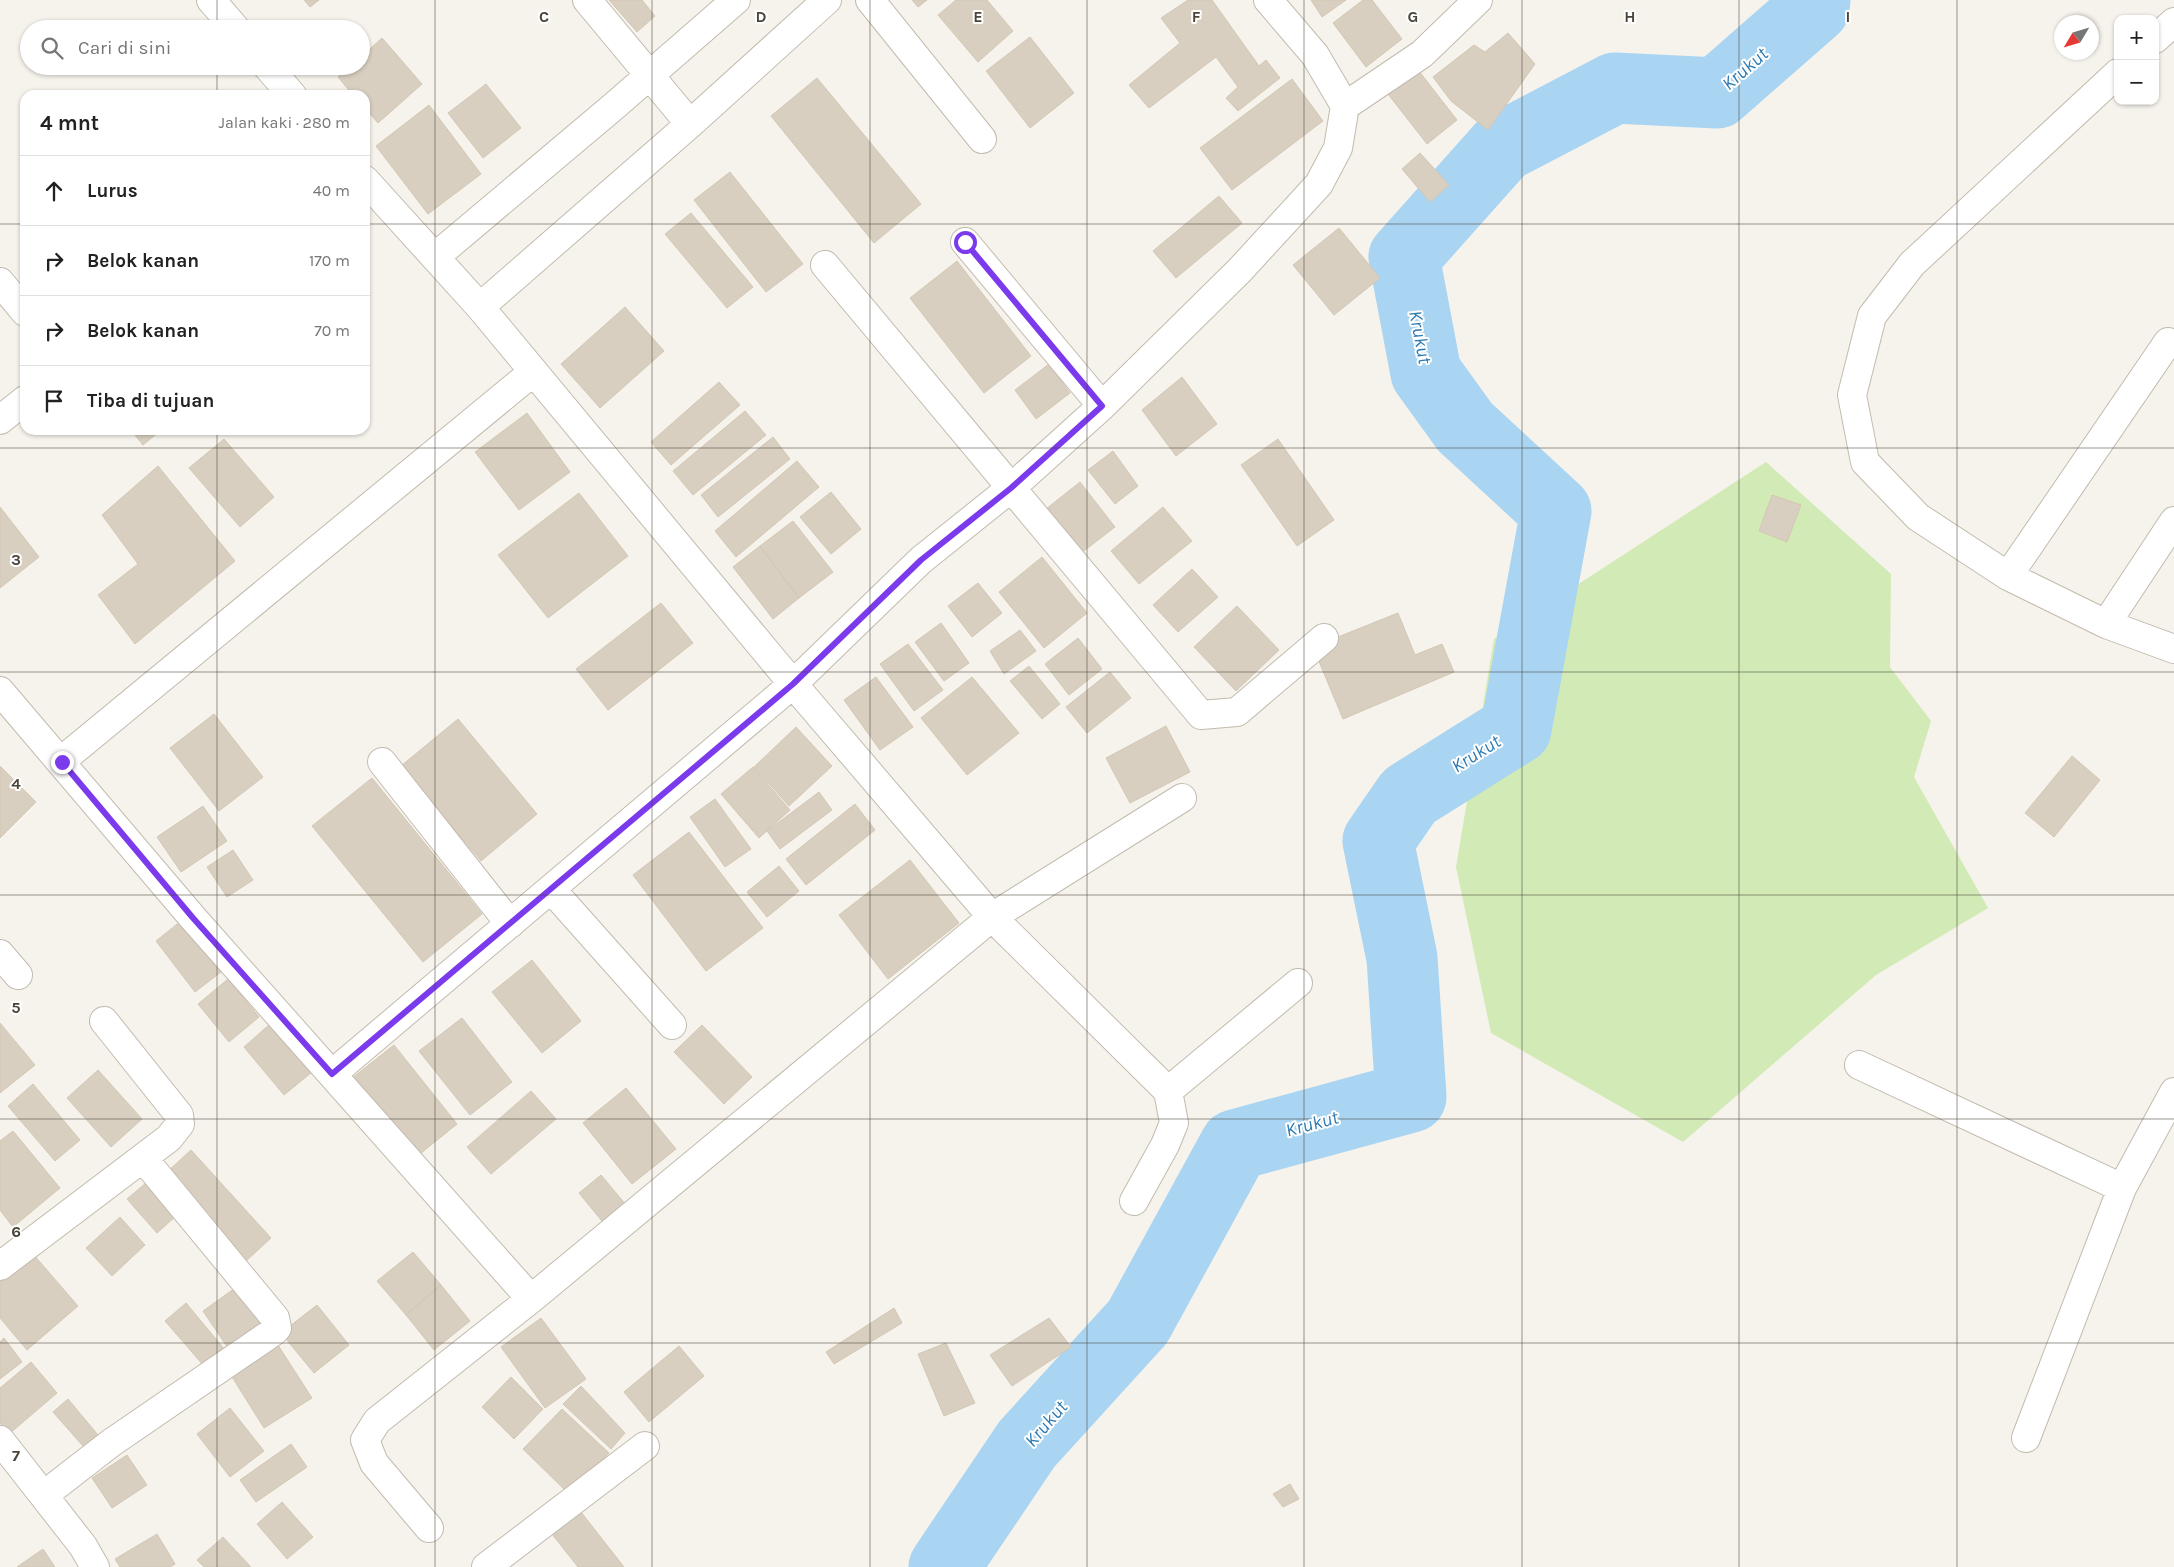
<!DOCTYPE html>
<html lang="id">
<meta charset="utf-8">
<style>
:root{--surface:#fff;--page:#f2f2f2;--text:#222;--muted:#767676;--line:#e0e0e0}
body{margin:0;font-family:Karla,sans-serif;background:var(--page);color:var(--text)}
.controls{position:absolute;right:15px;top:15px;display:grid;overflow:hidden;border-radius:10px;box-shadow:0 1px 4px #0004}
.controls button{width:45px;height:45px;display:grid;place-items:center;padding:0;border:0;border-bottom:1px solid var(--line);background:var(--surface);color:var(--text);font:25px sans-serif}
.compass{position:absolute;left:2054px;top:15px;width:45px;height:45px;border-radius:50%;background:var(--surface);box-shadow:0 1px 4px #0004;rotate:232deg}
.stop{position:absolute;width:15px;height:15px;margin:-11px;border:4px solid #7c3aed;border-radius:50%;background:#fff}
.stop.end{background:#7c3aed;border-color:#fff;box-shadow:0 1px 5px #0008}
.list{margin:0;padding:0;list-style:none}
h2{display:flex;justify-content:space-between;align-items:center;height:65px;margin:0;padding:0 20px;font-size:21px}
h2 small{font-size:16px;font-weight:400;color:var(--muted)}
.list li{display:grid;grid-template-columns:32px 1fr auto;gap:15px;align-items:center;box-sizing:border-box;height:70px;padding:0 20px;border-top:1px solid var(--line)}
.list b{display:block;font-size:19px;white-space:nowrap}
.list em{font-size:16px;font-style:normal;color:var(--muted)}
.icon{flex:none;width:28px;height:28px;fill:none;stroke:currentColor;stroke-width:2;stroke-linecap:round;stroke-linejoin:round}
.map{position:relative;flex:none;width:2174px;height:1567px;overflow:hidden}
.search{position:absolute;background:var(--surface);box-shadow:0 1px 4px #0004;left:20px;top:20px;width:350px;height:55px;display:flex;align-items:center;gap:12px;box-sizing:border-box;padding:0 18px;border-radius:28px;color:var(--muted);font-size:19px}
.panel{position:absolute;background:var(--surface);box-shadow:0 1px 4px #0004;left:20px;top:90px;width:350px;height:345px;border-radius:15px}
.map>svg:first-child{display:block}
.green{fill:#d2eab5}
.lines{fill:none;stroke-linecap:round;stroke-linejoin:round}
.river{stroke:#a9d4f2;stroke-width:71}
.building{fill:#d8cfc1;stroke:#d3c7b4}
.minor-casing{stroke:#c2bbae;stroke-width:30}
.minor{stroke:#fff;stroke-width:28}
.route{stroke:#7c3aed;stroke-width:6}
.grid{fill:none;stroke:#4b4439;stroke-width:1;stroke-opacity:0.55}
.labels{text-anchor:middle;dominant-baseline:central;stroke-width:4;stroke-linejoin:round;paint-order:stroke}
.water-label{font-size:19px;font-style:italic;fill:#2e7ab2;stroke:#fff}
.grid-label{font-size:16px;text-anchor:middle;font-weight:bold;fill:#4b4439;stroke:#fff;stroke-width:4;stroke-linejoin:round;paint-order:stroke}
</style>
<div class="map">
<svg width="2174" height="1567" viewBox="0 0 2174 1567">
<rect width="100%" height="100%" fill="#f6f3ec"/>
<path class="green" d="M 1766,462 L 1891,574 L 1890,667 L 1931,721 L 1914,777 L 1988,908 L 1876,975 L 1683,1142 L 1491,1033 L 1456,867 L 1494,639 Z"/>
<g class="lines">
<path class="river" d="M 944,1567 L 1027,1444 L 1138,1322 L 1235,1145 L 1411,1097 L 1402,958 L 1378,841 L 1409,796 L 1516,729 L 1556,511 L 1465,427 L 1426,373 L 1404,257 L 1502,147 L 1615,88 L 1717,93 L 1814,8 L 1815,0"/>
</g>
<path class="building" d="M 304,0 L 319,0 L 310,7 Z
M 609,0 L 642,0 L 655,16 L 637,32 Z
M 912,0 L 927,0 L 918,7 Z
M 956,0 L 987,0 L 1013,31 L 978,62 L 938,15 Z
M 1188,0 L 1212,0 L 1259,66 L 1266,60 L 1280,78 L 1238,111 L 1226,98 L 1238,87 L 1216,57 L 1149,108 L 1129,85 L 1180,43 L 1161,18 Z
M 1311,0 L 1346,0 L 1322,17 Z
M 1363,0 L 1372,0 L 1402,39 L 1366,67 L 1333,23 Z
M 1508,33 L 1535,64 L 1488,130 L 1451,101 L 1433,77 L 1474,45 L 1485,52 Z
M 1030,37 L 1074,93 L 1030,128 L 986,71 Z
M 382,38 L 422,84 L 378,123 L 365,108 L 365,95 L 353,95 L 338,77 L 351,66 L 361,66 L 361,57 Z
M 1418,70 L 1457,120 L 1427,144 L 1388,94 Z
M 817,78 L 921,204 L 874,243 L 771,116 Z
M 1292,79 L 1323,121 L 1232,190 L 1200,148 Z
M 486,84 L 521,128 L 483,158 L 448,113 Z
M 429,105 L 481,174 L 428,214 L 376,146 Z
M 1420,153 L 1449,185 L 1430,202 L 1402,169 Z
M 730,172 L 803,264 L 766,292 L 694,200 Z
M 1219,196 L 1242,223 L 1176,278 L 1153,251 Z
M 691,213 L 753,287 L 727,308 L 665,234 Z
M 1339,228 L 1380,278 L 1334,315 L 1293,265 Z
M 957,261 L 1031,356 L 984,393 L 910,298 Z
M 625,307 L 664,351 L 600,408 L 561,364 Z
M 1049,364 L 1070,393 L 1036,419 L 1015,390 Z
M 1182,377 L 1217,424 L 1176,456 L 1142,410 Z
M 719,382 L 740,405 L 671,465 L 651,442 Z
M 745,411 L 766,435 L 693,495 L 673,471 Z
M 527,413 L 570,472 L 519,510 L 475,452 Z
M 131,430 L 161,430 L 143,445 Z
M 773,437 L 790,459 L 718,517 L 701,495 Z
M 224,439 L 274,497 L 240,527 L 189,468 Z
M 1278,439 L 1334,520 L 1297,546 L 1241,465 Z
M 1113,451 L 1138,486 L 1115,504 L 1088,470 Z
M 797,461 L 819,487 L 736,557 L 715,531 Z
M 158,466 L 235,561 L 135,644 L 98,595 L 138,564 L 102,515 Z
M 1080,482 L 1115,527 L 1076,557 L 1041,513 Z
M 831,492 L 861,529 L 831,554 L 800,517 Z
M 579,493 L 628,556 L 548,618 L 498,555 Z
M 1772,495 L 1801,505 L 1787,542 L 1759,531 Z
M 0,507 L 39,557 L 0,588 Z
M 1163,507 L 1192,541 L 1139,584 L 1111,551 Z
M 793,521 L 833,572 L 799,598 L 760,546 Z
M 760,546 L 799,598 L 773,619 L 733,567 Z
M 1042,557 L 1087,613 L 1044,648 L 999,592 Z
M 1192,569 L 1218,597 L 1178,632 L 1153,605 Z
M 978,583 L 1002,613 L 972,637 L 948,606 Z
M 661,603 L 693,643 L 608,710 L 576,669 Z
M 1237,606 L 1279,650 L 1236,691 L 1194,647 Z
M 1398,613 L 1415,655 L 1442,644 L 1454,672 L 1343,719 L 1313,647 Z
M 941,623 L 969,663 L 944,681 L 915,642 Z
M 1020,630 L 1036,651 L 1004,674 L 990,651 Z
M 1078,638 L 1102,669 L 1069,695 L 1045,664 Z
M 908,644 L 943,690 L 914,711 L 880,664 Z
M 1029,666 L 1060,704 L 1042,719 L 1010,681 Z
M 1110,672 L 1131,698 L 1087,733 L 1066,707 Z
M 876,677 L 913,727 L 880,750 L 844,700 Z
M 972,677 L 1019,733 L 967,775 L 921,718 Z
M 214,714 L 263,777 L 219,811 L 170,748 Z
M 458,719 L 537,814 L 481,861 L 401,766 Z
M 1166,726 L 1190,772 L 1130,803 L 1106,758 Z
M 796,727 L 832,766 L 789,806 L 754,767 Z
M 2072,756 L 2100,780 L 2054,837 L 2025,813 Z
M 0,766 L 36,802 L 0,838 Z
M 753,767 L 790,810 L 759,838 L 721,794 Z
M 372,778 L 482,914 L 423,962 L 312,826 Z
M 819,792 L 832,810 L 780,849 L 767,831 Z
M 715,799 L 751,849 L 725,867 L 690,817 Z
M 855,804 L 875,830 L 806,885 L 786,859 Z
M 203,806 L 227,841 L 181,872 L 157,837 Z
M 689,832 L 763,928 L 706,971 L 633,875 Z
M 233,850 L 253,880 L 227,897 L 207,867 Z
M 910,860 L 959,923 L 888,979 L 839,915 Z
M 779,866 L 799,891 L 767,917 L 747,892 Z
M 181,921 L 221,972 L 195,992 L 156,941 Z
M 532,960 L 581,1021 L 542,1053 L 492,992 Z
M 228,979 L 259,1017 L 229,1042 L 198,1004 Z
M 462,1018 L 512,1082 L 470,1115 L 419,1051 Z
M 0,1023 L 35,1065 L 0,1093 Z
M 270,1024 L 312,1072 L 284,1095 L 244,1047 Z
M 702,1025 L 752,1077 L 724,1104 L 674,1052 Z
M 394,1045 L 457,1124 L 415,1158 L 351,1079 Z
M 98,1070 L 142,1119 L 111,1147 L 67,1098 Z
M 33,1084 L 80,1140 L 55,1161 L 8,1106 Z
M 626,1088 L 676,1149 L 632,1184 L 583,1123 Z
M 531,1091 L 556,1119 L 491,1174 L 467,1147 Z
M 13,1131 L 60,1188 L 13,1227 L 0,1210 L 0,1141 Z
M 191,1150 L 271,1238 L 246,1261 L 166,1173 Z
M 601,1175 L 627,1206 L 606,1226 L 579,1193 Z
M 146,1183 L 176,1216 L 157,1233 L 127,1199 Z
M 120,1217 L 145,1245 L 112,1276 L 86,1248 Z
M 413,1252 L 441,1285 L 406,1315 L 377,1281 Z
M 33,1254 L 78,1306 L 27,1350 L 0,1318 L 0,1282 Z
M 242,1283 L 270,1324 L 230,1351 L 203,1311 Z
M 441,1285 L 470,1321 L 434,1350 L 406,1315 Z
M 186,1303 L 230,1356 L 210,1373 L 165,1321 Z
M 317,1305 L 349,1345 L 314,1373 L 281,1333 Z
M 894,1308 L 902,1323 L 834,1364 L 826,1352 Z
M 541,1318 L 586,1379 L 545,1408 L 501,1347 Z
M 1049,1318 L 1071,1347 L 1012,1386 L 990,1355 Z
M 4,1338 L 22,1362 L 0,1379 L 0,1342 Z
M 276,1342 L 312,1398 L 264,1428 L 229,1372 Z
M 946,1343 L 975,1403 L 944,1416 L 918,1354 Z
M 679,1346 L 704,1376 L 649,1422 L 624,1392 Z
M 31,1362 L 57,1393 L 9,1434 L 0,1423 L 0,1388 Z
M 511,1377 L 543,1409 L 514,1439 L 482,1407 Z
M 581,1386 L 625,1433 L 611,1449 L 563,1404 Z
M 68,1399 L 103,1441 L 90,1454 L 53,1412 Z
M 230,1408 L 264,1451 L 230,1477 L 197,1434 Z
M 562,1409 L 609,1453 L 569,1494 L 523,1449 Z
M 291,1444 L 307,1467 L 256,1502 L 240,1480 Z
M 127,1455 L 147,1485 L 112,1508 L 92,1478 Z
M 1290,1484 L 1299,1499 L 1283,1507 L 1273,1494 Z
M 282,1502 L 313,1537 L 287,1559 L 257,1524 Z
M 581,1512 L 624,1567 L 578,1567 L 552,1534 Z
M 157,1534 L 175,1564 L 170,1567 L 120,1567 L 115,1559 Z
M 223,1537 L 251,1567 L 204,1567 L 197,1560 Z
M 43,1549 L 55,1567 L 17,1567 Z"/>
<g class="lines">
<g class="minor-casing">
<path id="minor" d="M 211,0 L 236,29
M 587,0 L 690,124
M 870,0 L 982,139
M 1268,0 L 1315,55 L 1345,106
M 2155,39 L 2174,22
M 267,66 L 292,95
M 2118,73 L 1912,264 L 1872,316 L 1852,395 L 1865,462 L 1918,517 L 2008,576 L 2106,624 L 2174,649
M 365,180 L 480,307 L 793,684 L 992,917 L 1168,1091 L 1298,983
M 965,242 L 1102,406
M 435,257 L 613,107 L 736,0
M 825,265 L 1201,715 L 1237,712 L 1324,638
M 0,282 L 25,312
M 480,307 L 690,124 L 827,0
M 0,420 L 25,400
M 2008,576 L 2168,342
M 2106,624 L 2174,521
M 0,691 L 193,918 L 531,1299
M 61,761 L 533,372
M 382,762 L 510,924
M 551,889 L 672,1025
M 0,954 L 18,975
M 1859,1065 L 2122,1188
M 332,1074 L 793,684 L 921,560 L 1011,488 L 1102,406 L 1240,270 L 1319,184 L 1338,148 L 1345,106 L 1422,54 L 1478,0
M 1134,1201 L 1165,1145 L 1174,1123 L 1168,1091
M 0,1266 L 169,1138 L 180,1124 L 179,1115 L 104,1021
M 2026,1438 L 2122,1188 L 2174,1092
M 0,1440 L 83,1546 L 95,1567
M 44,1495 L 111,1443 L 273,1332 L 277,1328 L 275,1318 L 143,1158
M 429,1528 L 374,1463 L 365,1440 L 377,1421 L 531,1299 L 992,917 L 1182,798
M 486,1567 L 645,1446"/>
</g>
<use href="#minor" class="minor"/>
</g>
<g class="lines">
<path class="route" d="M 62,762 L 193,918 L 332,1074 L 793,684 L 921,560 L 1011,488 L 1102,406 L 965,242"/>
</g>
<path class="grid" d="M 217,0 L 217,29M 435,0 L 435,1567M 652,0 L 652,1567M 870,0 L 870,1567M 1087,0 L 1087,1567M 1304,0 L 1304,1567M 1522,0 L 1522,1567M 1739,0 L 1739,1567M 1957,0 L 1957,1567M 217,66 L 217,95M 0,224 L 25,224M 365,224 L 2174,224M 217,430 L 217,1567M 0,448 L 2174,448M 0,672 L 2174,672M 0,895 L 2174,895M 0,1119 L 2174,1119M 0,1343 L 2174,1343"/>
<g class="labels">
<g class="water-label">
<text transform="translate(1745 69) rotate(-41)">Krukut</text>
<text transform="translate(1420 337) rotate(79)">Krukut</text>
<text transform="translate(1476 754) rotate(-32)">Krukut</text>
<text transform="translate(1312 1124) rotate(-15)">Krukut</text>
<text transform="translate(1046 1424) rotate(-49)">Krukut</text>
</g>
</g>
<g class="grid-label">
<text x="544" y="22">C</text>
<text x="761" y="22">D</text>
<text x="978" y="22">E</text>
<text x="1196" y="22">F</text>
<text x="1413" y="22">G</text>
<text x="1630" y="22">H</text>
<text x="1848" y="22">I</text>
<text x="16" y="565">3</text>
<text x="16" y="789">4</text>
<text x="16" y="1013">5</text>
<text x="16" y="1237">6</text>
<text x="16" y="1461">7</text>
</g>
</svg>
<div class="controls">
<button>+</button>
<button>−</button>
</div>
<svg class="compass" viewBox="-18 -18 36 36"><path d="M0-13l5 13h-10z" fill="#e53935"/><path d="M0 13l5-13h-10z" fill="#767676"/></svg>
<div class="stop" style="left:965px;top:242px"></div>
<div class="stop end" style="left:62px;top:762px"></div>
<div class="search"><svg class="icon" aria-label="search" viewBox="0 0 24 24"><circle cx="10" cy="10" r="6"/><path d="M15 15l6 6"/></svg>Cari di sini</div>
<section class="panel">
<h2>4 mnt<small>Jalan kaki · 280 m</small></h2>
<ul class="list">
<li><svg class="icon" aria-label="ahead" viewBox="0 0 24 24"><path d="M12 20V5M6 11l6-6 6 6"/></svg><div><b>Lurus</b></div><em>40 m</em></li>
<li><svg class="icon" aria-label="right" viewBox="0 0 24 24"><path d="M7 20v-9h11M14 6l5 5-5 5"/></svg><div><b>Belok kanan</b></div><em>170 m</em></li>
<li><svg class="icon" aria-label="right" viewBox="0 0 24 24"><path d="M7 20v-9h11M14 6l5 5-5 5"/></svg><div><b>Belok kanan</b></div><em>70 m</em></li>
<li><svg class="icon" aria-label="arrive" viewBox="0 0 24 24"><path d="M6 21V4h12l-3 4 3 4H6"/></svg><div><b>Tiba di tujuan</b></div></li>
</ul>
</section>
</div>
